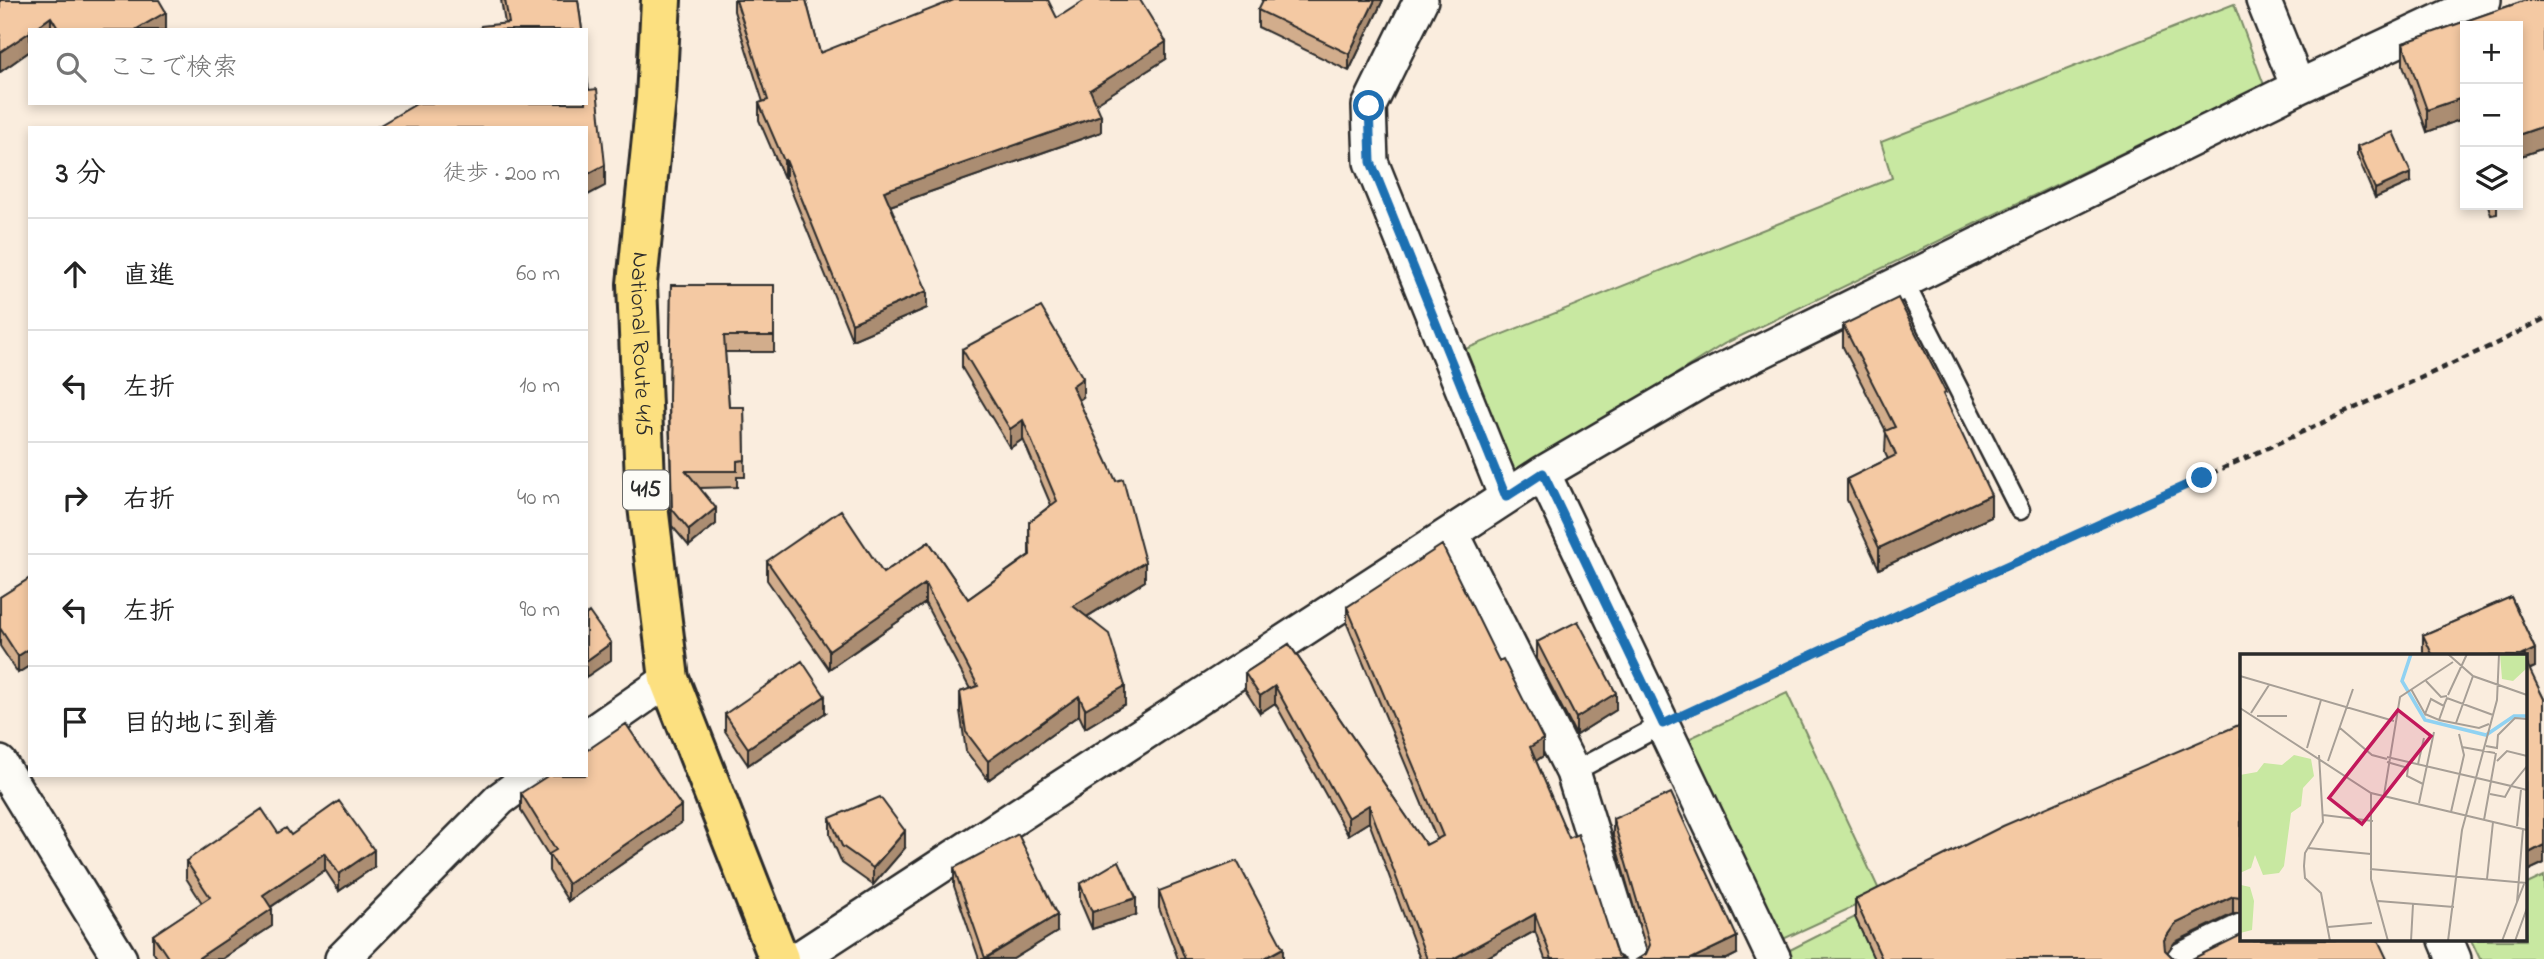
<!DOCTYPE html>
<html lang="ja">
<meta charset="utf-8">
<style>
:root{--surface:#fff;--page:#f2f2f2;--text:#222;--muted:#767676;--line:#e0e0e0}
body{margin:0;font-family:"Indie Flower","Klee One",sans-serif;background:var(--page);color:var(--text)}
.controls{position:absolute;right:21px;top:21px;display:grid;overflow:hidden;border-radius:0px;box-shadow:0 4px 10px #0003}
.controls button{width:63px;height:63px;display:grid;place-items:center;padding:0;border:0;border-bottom:2px solid var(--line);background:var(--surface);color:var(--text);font:35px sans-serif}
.stop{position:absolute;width:21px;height:21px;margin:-16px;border:5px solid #1f6fb2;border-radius:50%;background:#fff}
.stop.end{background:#1f6fb2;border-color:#fff;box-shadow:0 2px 7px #0008}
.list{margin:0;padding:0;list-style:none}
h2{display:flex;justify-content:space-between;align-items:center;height:91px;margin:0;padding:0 28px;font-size:30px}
h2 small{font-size:23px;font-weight:400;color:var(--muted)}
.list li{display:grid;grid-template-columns:46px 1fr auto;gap:21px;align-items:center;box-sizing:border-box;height:112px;padding:0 28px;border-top:2px solid var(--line)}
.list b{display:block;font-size:26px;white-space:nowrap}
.list em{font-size:23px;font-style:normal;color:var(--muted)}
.icon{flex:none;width:38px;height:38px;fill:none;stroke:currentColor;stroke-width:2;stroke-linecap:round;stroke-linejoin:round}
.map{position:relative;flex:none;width:2544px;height:959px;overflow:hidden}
.search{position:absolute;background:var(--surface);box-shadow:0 4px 10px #0003;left:28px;top:28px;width:560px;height:77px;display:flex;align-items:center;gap:18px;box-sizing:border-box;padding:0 24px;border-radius:0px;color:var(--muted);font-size:26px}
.panel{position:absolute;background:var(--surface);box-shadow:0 4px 10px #0003;left:28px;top:126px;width:560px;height:651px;border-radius:0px}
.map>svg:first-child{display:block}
.green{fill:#c8e8a1;stroke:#7a8a66;stroke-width:2}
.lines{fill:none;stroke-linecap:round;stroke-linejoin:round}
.lane-casing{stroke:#2b2b2b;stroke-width:23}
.street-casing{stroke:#2b2b2b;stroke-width:38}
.highway-casing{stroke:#2b2b2b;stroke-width:44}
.path{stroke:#2b2b2b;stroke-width:4.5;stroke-dasharray:7 5;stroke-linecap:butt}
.lane{stroke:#fdfcf7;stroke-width:18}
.street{stroke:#fdfcf7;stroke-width:33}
.highway{stroke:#fce080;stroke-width:38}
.wall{fill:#d2ad8c;stroke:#2b2b2b;stroke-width:2}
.shaded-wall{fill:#ab8d72;stroke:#2b2b2b;stroke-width:2}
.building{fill:#f4c9a3;stroke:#2b2b2b;stroke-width:2}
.route{stroke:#1f6fb2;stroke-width:9}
.labels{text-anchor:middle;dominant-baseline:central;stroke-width:6;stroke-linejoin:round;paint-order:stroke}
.shield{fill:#fdfcf7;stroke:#6a6a68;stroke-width:2}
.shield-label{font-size:23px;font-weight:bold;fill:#2b2b2b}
.street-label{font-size:24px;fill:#2b2b2b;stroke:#fdfcf7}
.inset-river{fill:none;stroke:#90d2f2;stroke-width:3.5}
.inset-road{fill:none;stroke:#a79f96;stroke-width:2}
.view{fill:#c2185b;fill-opacity:0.15;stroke:#c2185b;stroke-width:3.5}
.inset-edge{fill:none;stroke:#2b2b2b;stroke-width:3.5}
</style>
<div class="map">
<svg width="2544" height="959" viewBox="0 0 2544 959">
<rect width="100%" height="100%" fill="#faedde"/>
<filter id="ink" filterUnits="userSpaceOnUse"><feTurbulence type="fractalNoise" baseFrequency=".0143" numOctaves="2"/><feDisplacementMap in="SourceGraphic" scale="14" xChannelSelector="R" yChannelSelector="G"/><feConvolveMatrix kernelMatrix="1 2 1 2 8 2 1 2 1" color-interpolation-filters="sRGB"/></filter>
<g filter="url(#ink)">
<path class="green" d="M 2234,4 L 2264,85 L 1724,344 L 1517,474 L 1458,352 L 1892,178 L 1881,142 Z
M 1787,693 L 1881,894 L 1779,941 L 1686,740 Z
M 2544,876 L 2544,959 L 2480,959 L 2471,940 L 2525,940 L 2525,885 Z
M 1855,917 L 1874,959 L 1785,959 L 1782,954 Z"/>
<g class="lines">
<g class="lane-casing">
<path id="lane" d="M 1903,280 L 2020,510
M 1573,772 L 1663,724"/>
</g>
<g class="street-casing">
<path id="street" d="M 1421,0 L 1369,106 L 1371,162 L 1506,497
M 2263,0 L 2298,87
M 1543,473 L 1774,959
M 1452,533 L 1573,772 L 1631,959
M 586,737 L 669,679
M 0,763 L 120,959
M 2446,940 L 2454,959
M 342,959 L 500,799 L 533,775
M 798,959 L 1543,473 L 1699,382 L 2298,87 L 2484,0
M 2183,959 L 2241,931"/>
</g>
<g class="highway-casing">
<g id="highway">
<path id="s1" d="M 661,0 L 656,99 L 637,284 L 645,481 L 669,679 L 779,959"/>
</g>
</g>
<path class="path" d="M 1698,708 L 2495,344 L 2544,319"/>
<use href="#lane" class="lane"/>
<use href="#street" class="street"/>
<use href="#highway" class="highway"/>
</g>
<path class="wall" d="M 0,0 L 166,30 L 30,30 L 30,51 L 0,72 Z
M 501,0 L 578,0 L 582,30 L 505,23 Z
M 734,0 L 806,0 L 820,53 L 1057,18 L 1166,59 L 1096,103 L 1101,132 L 890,206 L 927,308 L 852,340 L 786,178 L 784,178 L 759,120 L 759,103 L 763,102 L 734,11 Z
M 1383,0 L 1349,71 L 1258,27 L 1258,10 Z
M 2526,0 L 2544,0 L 2544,148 L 2518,157 L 2518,26 L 2465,26 L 2465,140 L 2459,120 L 2427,132 L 2403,65 L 2403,43 Z
M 2357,147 L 2411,182 L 2375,198 L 2357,156 Z
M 2488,205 L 2497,205 L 2497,214 L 2491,215 Z
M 671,285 L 774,285 L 774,352 L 725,352 L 729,407 L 744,407 L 745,477 L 737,477 L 737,487 L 700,488 L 716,524 L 689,546 L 672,526 L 669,415 Z
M 1843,325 L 1946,400 L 1991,517 L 1879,569 L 1847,500 L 1847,479 L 1888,459 L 1885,453 L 1886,431 L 1843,347 Z
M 962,349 L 1083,397 L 1079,400 L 1145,581 L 1087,617 L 1125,704 L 1085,728 L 1079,715 L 988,780 L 966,751 L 960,711 L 960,692 L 970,689 L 925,603 L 829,669 L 767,580 L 767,561 L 883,573 L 929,542 L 968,599 L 1029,555 L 1029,522 L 1051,505 L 1023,439 L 1010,448 L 962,368 Z
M 30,578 L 30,668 L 29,666 L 18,673 L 0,646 L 0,597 Z
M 2511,597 L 2535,649 L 2535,667 L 2529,670 L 2544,699 L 2544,863 L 2525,872 L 2525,656 L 2425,656 L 2423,653 L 2423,635 Z
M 1347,607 L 1543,756 L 1536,761 L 1617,955 L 1624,959 L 1545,959 L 1535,931 L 1484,959 L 1420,959 L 1369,822 L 1348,835 L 1275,703 L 1260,713 L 1245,690 L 1245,673 L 1289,644 L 1426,845 L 1437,840 L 1347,624 Z
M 1537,642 L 1616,710 L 1576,735 L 1537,659 Z
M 825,713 L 748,765 L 725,731 L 725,714 Z
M 2241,724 L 2241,914 L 2233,914 L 2175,942 L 2167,952 L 2172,957 L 2176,959 L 1874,959 L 1855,917 L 1855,900 Z
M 521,793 L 681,823 L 568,901 L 549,871 L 549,856 L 521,811 Z
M 830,818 L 905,848 L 873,885 L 842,863 L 830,835 Z
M 1613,819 L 1737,954 L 1727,959 L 1638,959 L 1646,954 L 1647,952 L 1613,836 Z
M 291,835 L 374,867 L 339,891 L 325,870 L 271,907 L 272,926 L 222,959 L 158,959 L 153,952 L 153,935 L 202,903 L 186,878 L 186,861 Z
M 954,868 L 1057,932 L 1013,959 L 979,959 L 954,886 Z
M 1080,884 L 1136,915 L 1092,929 L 1080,901 Z
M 1159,891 L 1283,959 L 1178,959 L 1159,908 Z"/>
<path class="shaded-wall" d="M 1375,0 L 1383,0 L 1349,71 L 1349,54 Z
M 166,12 L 166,30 L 135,30 Z
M 51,17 L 51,30 L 33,30 Z
M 30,32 L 30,51 L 0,72 L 0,52 Z
M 1166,42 L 1166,59 L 1090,107 L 1090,90 Z
M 2459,99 L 2459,120 L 2427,132 L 2427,110 Z
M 1101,115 L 1101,132 L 884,208 L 884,191 Z
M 2544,126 L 2544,148 L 2518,157 L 2518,135 Z
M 786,160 L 786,178 L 784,178 L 784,161 Z
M 605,165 L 605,186 L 586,196 L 586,175 Z
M 2411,173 L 2411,182 L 2375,198 L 2375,189 Z
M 927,291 L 927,308 L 852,340 L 852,323 Z
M 1083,378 L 1083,397 L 1072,405 L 1072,386 Z
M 1023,420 L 1023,439 L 1010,448 L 1010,429 Z
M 1991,495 L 1991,517 L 1879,569 L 1879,548 Z
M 716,508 L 716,524 L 689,546 L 689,530 Z
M 1145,562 L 1145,581 L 1073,625 L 1073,606 Z
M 925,584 L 925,603 L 829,669 L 829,650 Z
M 611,643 L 611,660 L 586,677 L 586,661 Z
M 29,649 L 29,666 L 18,673 L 18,656 Z
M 2535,649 L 2535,667 L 2525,671 L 2525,656 L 2522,656 L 2522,655 Z
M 1125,686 L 1125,704 L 1085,728 L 1085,709 Z
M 1275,686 L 1275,703 L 1260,713 L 1260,696 Z
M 1616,693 L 1616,710 L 1576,735 L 1576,718 Z
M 825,696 L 825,713 L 748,765 L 748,748 Z
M 1079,696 L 1079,715 L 988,780 L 988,761 Z
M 1543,739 L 1543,756 L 1530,765 L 1530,747 Z
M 1369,805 L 1369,822 L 1348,835 L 1348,818 Z
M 681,806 L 681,823 L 568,901 L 568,884 Z
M 905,831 L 905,848 L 873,885 L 873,868 Z
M 2544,845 L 2544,863 L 2525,872 L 2525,855 Z
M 374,850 L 374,867 L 339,891 L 339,874 Z
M 325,853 L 325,870 L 263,912 L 263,895 Z
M 2233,896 L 2233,914 L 2175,942 L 2164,957 L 2164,940 L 2175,924 Z
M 1136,898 L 1136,915 L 1092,929 L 1092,912 Z
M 272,909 L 272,926 L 222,959 L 197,959 Z
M 1535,914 L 1535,931 L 1484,959 L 1453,959 Z
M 1057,915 L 1057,932 L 1013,959 L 985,959 Z
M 1737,937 L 1737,954 L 1727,959 L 1691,959 Z
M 1283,948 L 1283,959 L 1263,959 Z"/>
<path class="building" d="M 0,0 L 159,0 L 166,12 L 135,30 L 59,30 L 51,17 L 33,30 L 30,30 L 30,32 L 0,52 Z
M 505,0 L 578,0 L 582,30 L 480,30 L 481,26 L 509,23 Z
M 736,0 L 806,0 L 820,53 L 954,0 L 1048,0 L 1057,18 L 1085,0 L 1140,0 L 1166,42 L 1090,90 L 1101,115 L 884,191 L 927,291 L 852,323 L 786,160 L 784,161 L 759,103 L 768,100 Z
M 1263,0 L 1375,0 L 1349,54 L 1258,10 Z
M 2526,0 L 2544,0 L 2544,126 L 2518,135 L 2518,26 L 2465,26 L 2465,118 L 2459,99 L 2427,110 L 2403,43 Z
M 586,69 L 589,90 L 597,89 L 605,165 L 586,175 L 586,128 L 375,128 L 418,103 L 586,103 Z
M 2393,132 L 2411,173 L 2375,189 L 2357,147 Z
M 671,285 L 774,285 L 774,336 L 724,336 L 729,407 L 744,407 L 745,460 L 737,461 L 737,471 L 686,471 L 716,508 L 689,530 L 672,509 L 669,399 Z
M 1898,298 L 1946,393 L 1943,394 L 1991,495 L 1879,548 L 1847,479 L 1896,455 L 1885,431 L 1895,427 L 1843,325 Z
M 1041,307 L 1083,378 L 1072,386 L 1116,481 L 1123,479 L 1145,562 L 1073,606 L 1109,634 L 1125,686 L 1085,709 L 1079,696 L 988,761 L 966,732 L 960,692 L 978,686 L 925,584 L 829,650 L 767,561 L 841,510 L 883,573 L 929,542 L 968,599 L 1030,555 L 1029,522 L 1057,501 L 1023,420 L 1010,429 L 962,349 Z
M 1442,545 L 1499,661 L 1503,659 L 1543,739 L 1530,747 L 1569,838 L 1578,834 L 1617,955 L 1624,959 L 1552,959 L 1535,914 L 1453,959 L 1427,959 L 1369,805 L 1348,818 L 1275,686 L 1260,696 L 1245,673 L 1289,644 L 1426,845 L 1443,836 L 1347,607 Z
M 30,578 L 30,651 L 29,649 L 18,656 L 0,628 L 0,597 Z
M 2511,597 L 2535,649 L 2522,655 L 2523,656 L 2433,656 L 2423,635 Z
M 589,612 L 611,643 L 586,661 L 586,615 Z
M 1578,621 L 1616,693 L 1576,718 L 1537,642 Z
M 2525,660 L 2544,699 L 2544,845 L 2525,855 Z
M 802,661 L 825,696 L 748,748 L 725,714 Z
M 626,724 L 681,806 L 568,884 L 549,854 L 556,850 L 521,793 L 549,775 L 586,775 L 586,751 Z
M 2241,724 L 2241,897 L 2233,896 L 2175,924 L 2164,940 L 2165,950 L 2172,957 L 2176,959 L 1882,959 L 1855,900 L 2003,826 Z
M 1671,793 L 1737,937 L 1691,959 L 1667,959 L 1667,958 L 1662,959 L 1638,959 L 1646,954 L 1650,945 L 1613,819 Z
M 880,797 L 905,831 L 873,868 L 842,846 L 830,818 Z
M 339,801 L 374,850 L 339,874 L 325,853 L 263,895 L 272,909 L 197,959 L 169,959 L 153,935 L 210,897 L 186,861 L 262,809 L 278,833 L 286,828 L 291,835 Z
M 1018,834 L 1057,915 L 985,958 L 954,868 Z
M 1119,861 L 1136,898 L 1092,912 L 1080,884 Z
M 1237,861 L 1283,948 L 1263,959 L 1185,959 L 1159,891 Z
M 2241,935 L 2241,940 L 2378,940 L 2387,959 L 2192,959 Z"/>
</g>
<g class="lines" filter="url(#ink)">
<path class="route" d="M 1369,106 L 1371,162 L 1506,497 L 1543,473 L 1663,724 L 1906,611 L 2202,478"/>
</g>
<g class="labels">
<rect class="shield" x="623" y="470.5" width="46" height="39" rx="5"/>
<g class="shield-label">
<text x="646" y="490">415</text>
</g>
<g class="street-label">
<text stroke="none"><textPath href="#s1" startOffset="345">National Route 415</textPath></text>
</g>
</g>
<g transform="translate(2240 654)">
<rect width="287" height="287" fill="#faedde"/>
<path d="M 260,0 L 287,0 L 287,14 L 273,27 L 262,25 ZM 54,101 L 71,105 L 74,122 L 63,134 L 61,152 L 51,159 L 44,212 L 39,219 L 23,221 L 15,201 L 11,214 L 0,219 L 0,121 L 17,118 L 24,109 L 42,111 ZM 1,231 L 10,233 L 14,247 L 12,276 L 0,279 Z" fill="#c8e8a1"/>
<path class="inset-river" d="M 171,0 L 162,27 L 185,66 L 246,81 L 274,62 L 287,62"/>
<path class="inset-road" d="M 208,0 L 233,22 L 287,41M 0,22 L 154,67M 186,27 L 201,43 L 207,42M 171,35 L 185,60 L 191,45 L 204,52 L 199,66 L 185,60M 208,41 L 227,0M 204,51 L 207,44 L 253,61M 0,54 L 131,139 L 287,176M 11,59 L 29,31M 17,62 L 47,62M 199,66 L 239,74 L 249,70M 216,69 L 233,22M 100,74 L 132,101 L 147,105M 246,92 L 257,94 L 258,81 L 275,64 L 287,65M 222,93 L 255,99M 67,94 L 81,46M 79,101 L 83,168 L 65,199 L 64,212 L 65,224 L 81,239 L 90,287M 147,103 L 271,132 L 265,143 L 250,140M 88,107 L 113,35M 257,107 L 267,97 L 287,102M 147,108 L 168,114 L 167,122 L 183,130M 178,110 L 184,84M 287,112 L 271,132 L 287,136M 131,139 L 131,225 L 148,287M 144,141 L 160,43 L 213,8M 179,149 L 194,78M 211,158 L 224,101 L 219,80M 83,161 L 133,167M 244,166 L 256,99M 277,172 L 281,136M 68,194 L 131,200M 130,215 L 287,229M 247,225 L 253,168M 138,247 L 214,253M 277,248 L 283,175M 88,273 L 132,269M 171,287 L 173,250M 208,287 L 222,176 L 257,46 L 259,0M 262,287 L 284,230M 275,287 L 287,254"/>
<path class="view" d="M 158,56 L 191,82 L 122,170 L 89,144 Z"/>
<rect width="287" height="287" class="inset-edge"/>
</g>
</svg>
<div class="controls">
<button>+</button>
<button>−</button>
<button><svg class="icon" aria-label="layers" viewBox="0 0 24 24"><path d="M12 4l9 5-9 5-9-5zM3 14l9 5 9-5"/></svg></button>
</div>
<div class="stop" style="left:1369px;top:106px"></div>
<div class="stop end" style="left:2202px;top:478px"></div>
<div class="search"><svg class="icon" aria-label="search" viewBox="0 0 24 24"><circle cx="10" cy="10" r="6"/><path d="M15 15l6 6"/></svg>ここで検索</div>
<section class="panel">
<h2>3 分<small>徒歩 · 200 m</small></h2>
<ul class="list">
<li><svg class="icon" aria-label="ahead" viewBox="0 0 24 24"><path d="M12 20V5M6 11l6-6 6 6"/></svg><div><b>直進</b></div><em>60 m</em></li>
<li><svg class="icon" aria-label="left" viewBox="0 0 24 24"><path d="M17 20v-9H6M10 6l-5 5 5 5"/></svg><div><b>左折</b></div><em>10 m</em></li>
<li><svg class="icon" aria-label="right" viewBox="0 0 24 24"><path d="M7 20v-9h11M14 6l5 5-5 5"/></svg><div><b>右折</b></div><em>40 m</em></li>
<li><svg class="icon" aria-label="left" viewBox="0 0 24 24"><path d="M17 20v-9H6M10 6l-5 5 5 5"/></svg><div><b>左折</b></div><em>90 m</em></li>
<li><svg class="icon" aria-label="arrive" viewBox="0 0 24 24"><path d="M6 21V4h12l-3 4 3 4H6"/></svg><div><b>目的地に到着</b></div></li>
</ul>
</section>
</div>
